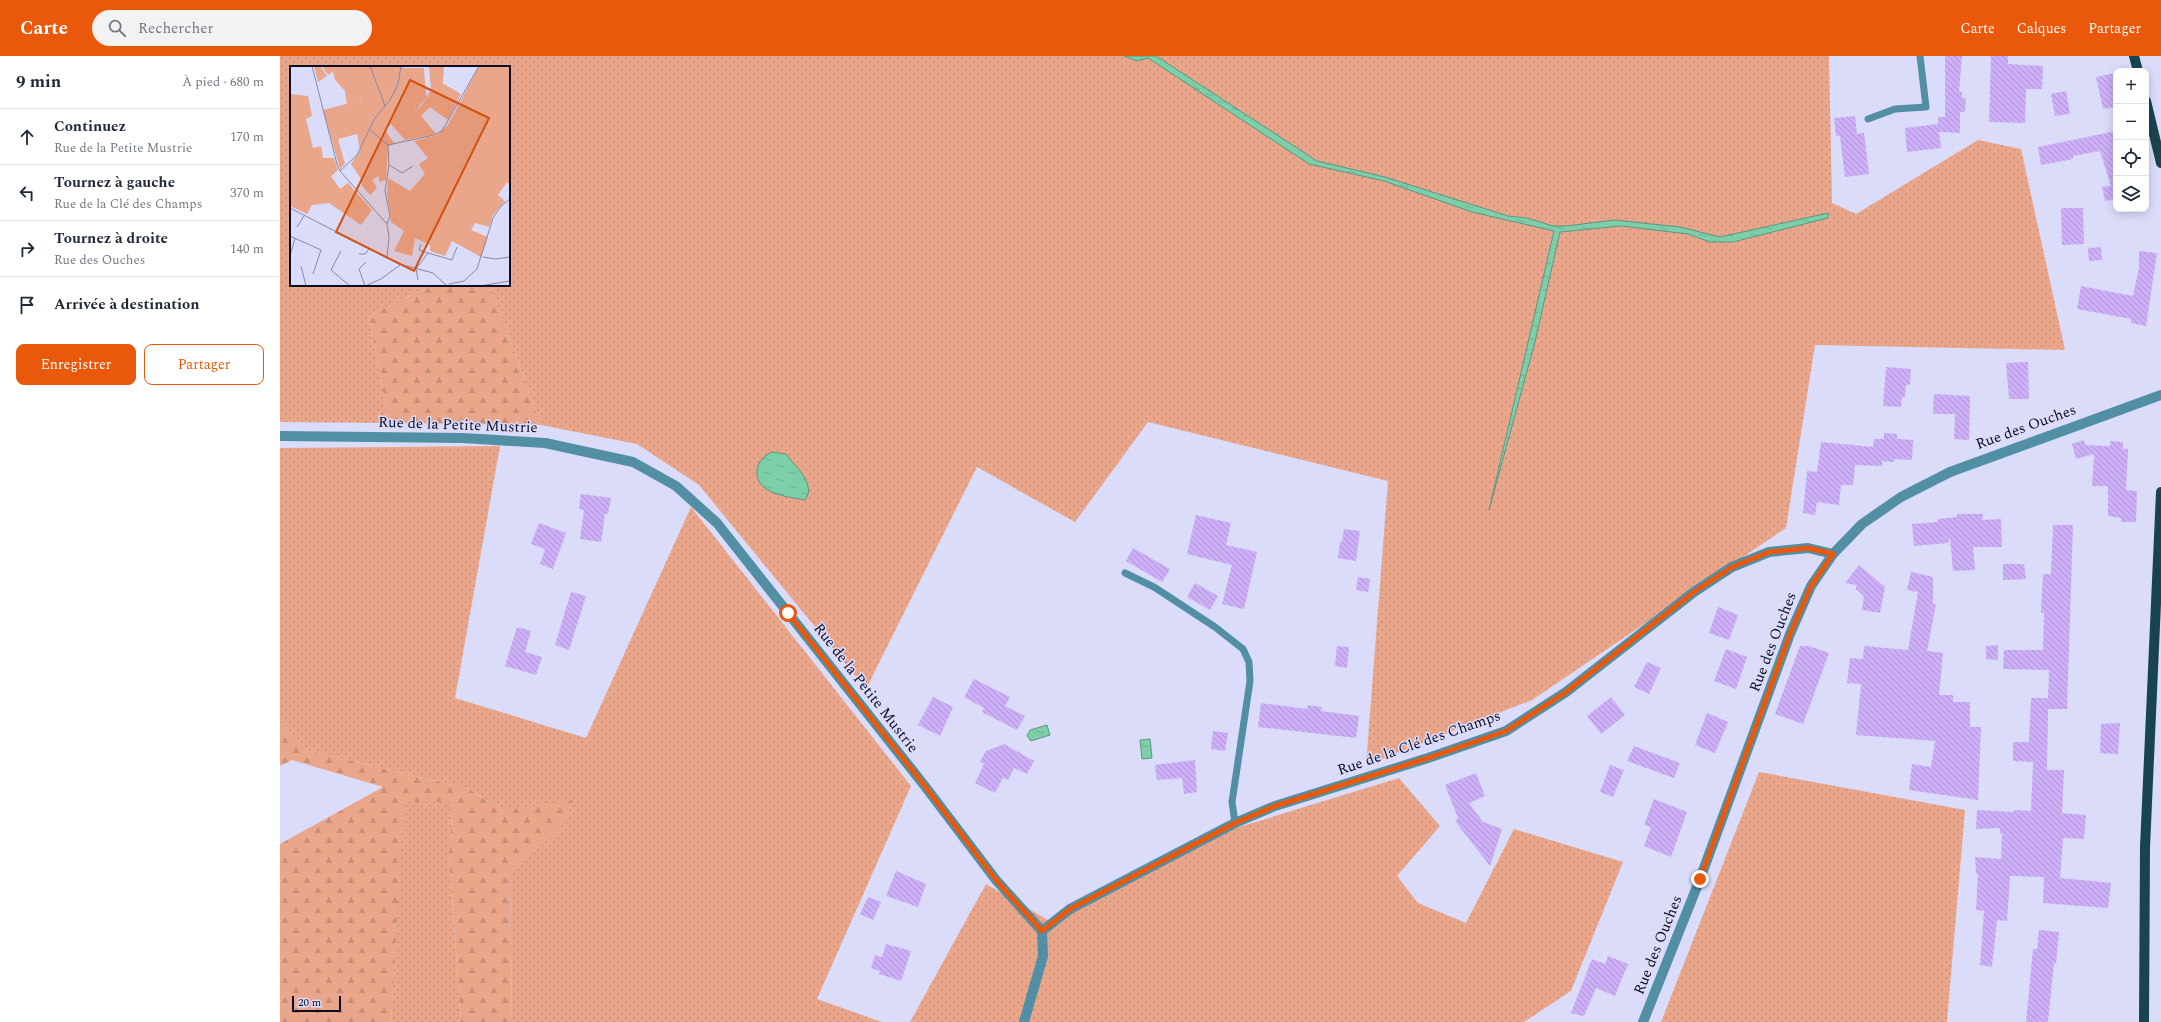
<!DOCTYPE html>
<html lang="fr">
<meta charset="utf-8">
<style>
:root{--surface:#fff;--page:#f2f2f3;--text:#1f2937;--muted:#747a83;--line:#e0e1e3;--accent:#ea580c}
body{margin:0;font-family:Spectral,serif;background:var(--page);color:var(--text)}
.controls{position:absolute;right:12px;top:12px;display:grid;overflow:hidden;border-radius:8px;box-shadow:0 2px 10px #0003}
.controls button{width:36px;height:36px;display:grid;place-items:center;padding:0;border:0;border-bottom:1px solid var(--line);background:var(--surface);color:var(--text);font:20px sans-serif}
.scale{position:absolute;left:12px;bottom:10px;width:49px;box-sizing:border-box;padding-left:4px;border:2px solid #0f0d26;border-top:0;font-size:11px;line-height:14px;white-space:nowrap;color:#0f0d26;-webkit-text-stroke:3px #dadcfa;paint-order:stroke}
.stop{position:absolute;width:12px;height:12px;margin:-9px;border:3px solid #ea580c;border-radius:50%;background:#fff}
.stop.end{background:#ea580c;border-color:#fff;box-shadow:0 1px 4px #0008}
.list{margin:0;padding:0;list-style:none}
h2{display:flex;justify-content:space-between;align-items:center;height:52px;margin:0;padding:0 16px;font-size:17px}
h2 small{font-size:13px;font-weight:400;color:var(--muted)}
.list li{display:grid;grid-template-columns:26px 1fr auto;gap:12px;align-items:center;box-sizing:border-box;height:56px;padding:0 16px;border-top:1px solid var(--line)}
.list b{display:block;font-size:15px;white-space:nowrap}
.list p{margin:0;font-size:13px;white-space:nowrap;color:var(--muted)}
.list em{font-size:13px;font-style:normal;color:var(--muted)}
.actions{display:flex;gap:8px;padding:12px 16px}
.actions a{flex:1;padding:9px 0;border:1px solid var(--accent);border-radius:8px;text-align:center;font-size:14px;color:var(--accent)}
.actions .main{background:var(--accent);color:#fff}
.icon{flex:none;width:22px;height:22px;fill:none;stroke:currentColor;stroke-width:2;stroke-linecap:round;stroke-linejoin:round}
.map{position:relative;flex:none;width:1881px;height:966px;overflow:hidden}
header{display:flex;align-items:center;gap:24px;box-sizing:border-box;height:56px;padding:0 20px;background:var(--accent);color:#fff}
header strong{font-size:19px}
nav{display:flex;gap:22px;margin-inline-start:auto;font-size:14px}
.search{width:280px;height:36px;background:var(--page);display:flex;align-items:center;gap:10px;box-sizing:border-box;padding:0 14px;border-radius:22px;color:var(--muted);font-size:15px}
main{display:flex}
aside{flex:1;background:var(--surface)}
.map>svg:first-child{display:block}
.grass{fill:url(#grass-dots)}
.forest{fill:url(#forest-firs)}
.water{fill:url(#water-ripples);stroke:#5c9582}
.building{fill:url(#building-back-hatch)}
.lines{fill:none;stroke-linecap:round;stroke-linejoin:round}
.lane{stroke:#528fa4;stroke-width:7}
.street{stroke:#528fa4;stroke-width:10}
.primary{stroke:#184452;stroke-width:10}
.route{stroke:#ea580c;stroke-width:5}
.labels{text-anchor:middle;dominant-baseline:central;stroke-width:3;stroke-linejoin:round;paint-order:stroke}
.street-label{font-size:15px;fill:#0f0d26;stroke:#dadcfa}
.inset-road{fill:none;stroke:#8989a5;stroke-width:1}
.view{fill:#d2510f;fill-opacity:0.15;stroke:#d2510f;stroke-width:2}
.inset-edge{fill:none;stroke:#0f0d26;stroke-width:2}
</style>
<header>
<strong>Carte</strong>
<div class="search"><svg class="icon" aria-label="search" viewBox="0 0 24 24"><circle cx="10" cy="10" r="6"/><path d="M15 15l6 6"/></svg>Rechercher</div>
<nav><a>Carte</a><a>Calques</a><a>Partager</a></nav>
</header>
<main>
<aside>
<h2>9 min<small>À pied · 680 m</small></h2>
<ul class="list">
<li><svg class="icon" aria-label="ahead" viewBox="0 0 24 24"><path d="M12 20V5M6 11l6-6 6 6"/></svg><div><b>Continuez</b><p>Rue de la Petite Mustrie</p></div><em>170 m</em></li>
<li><svg class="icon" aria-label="left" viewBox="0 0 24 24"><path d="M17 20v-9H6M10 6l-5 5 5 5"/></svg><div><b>Tournez à gauche</b><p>Rue de la Clé des Champs</p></div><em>370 m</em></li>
<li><svg class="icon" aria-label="right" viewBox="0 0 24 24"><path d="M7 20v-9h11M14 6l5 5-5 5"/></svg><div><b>Tournez à droite</b><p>Rue des Ouches</p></div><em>140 m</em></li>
<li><svg class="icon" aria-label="arrive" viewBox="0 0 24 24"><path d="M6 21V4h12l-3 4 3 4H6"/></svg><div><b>Arrivée à destination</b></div></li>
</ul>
<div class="actions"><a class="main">Enregistrer</a><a>Partager</a></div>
</aside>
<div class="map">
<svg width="1881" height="966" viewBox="0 0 1881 966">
<defs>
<pattern id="grass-dots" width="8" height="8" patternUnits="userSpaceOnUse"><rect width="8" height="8" fill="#e9a68b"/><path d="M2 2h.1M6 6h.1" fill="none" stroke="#c78e78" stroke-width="1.8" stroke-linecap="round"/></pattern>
<pattern id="forest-firs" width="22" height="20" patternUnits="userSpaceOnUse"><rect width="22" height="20" fill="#e9a68b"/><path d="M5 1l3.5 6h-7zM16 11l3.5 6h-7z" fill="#c78e78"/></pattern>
<pattern id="water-ripples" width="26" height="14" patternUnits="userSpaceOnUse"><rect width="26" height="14" fill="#7dcfa9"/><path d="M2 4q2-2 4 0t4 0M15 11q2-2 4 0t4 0" fill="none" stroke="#6bb191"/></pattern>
<pattern id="building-back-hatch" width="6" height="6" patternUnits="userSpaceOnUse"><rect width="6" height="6" fill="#ccaff6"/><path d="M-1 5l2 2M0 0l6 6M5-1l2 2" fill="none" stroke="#ae95d3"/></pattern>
</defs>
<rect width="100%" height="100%" fill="#dadcfa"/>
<path class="grass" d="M 0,0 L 1549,0 L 1552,147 L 1576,158 L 1698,84 L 1741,93 L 1785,294 L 1535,289 L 1506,472 L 1252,644 L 1086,709 L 1108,425 L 868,366 L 795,466 L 697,411 L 586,633 L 419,429 L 357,388 L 261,369 L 210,229 L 229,229 L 229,11 L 11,11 L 11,229 L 152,229 L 89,260 L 109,367 L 0,366 Z
M 220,390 L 175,642 L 306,682 L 411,451 L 631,730 L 537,943 L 602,966 L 232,966 L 230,813 L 278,775 L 293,745 L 222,755 L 189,733 L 27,694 L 0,664 L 0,392 Z
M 1479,716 L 1685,754 L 1667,966 L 1381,966 Z
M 1119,722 L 1160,770 L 1117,820 L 1138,847 L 1186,867 L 1234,773 L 1343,806 L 1291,935 L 1244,966 L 630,966 L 706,828 L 773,867 L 946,775 Z
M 123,746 L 173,746 L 169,799 L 181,966 L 111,966 Z"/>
<path class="forest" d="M 152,229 L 210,229 L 261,369 L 109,367 L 89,260 Z
M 0,664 L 27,694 L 189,733 L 222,755 L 294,744 L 278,775 L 230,813 L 232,966 L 181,966 L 169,799 L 173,746 L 124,746 L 111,966 L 0,966 L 0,788 L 103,731 L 12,704 L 0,710 Z"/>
<path class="water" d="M 844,0 L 876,0 L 1037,105 L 1105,121 L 1228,160 L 1247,162 L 1273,170 L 1286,170 L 1335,164 L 1400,171 L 1440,181 L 1548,157 L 1548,162 L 1453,186 L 1430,186 L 1408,178 L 1341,170 L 1280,176 L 1255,286 L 1209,454 L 1274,175 L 1192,156 L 1104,125 L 1029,108 L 868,2 L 857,5 Z
M 492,396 L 506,398 C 515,410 537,429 525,444 C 509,441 475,438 477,415 C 478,405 484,400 492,396 Z
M 767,669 L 770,679 L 751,685 L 747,680 L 750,674 Z
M 870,683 L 872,702 L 862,703 L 860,684 Z"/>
<path class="building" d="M 1665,0 L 1682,0 L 1679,36 L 1682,36 L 1682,42 L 1686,42 L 1685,56 L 1680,56 L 1680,77 L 1659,76 L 1661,92 L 1627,96 L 1625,72 L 1658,68 L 1658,61 L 1665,61 Z
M 1711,0 L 1728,0 L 1728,8 L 1763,10 L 1762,33 L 1746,33 L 1745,67 L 1709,66 Z
M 1836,17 L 1836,51 L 1823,53 L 1816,21 Z
M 1786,35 L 1790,58 L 1775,60 L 1771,38 Z
M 1575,60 L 1577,78 L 1584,77 L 1589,118 L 1565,121 L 1560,80 L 1556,80 L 1554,62 Z
M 1836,75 L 1836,143 L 1825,145 L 1822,131 L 1831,130 L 1820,95 L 1793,100 L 1793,103 L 1761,109 L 1758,91 Z
M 1781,152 L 1803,152 L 1804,188 L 1782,189 Z
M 1821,191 L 1822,204 L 1809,205 L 1808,192 Z
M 1859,195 L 1877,197 L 1866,270 L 1851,267 L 1851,263 L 1797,253 L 1801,230 L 1853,240 L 1859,211 Z
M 1748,306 L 1749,343 L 1729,343 L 1726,307 Z
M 1606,311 L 1631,313 L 1630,329 L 1626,329 L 1625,341 L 1622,341 L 1621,351 L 1603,350 Z
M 1654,338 L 1690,340 L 1689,384 L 1674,383 L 1675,358 L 1653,358 Z
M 1604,377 L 1617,378 L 1617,383 L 1633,384 L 1632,404 L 1614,403 L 1614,406 L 1602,405 L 1602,410 L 1575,409 L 1573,429 L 1561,429 L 1559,449 L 1537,446 L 1535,459 L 1523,457 L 1527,415 L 1537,416 L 1541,386 L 1593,391 L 1594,383 L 1604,383 Z
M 1804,384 L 1805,389 L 1830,390 L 1830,385 L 1843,386 L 1843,393 L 1848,393 L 1846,434 L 1857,435 L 1856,466 L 1841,466 L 1841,462 L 1828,460 L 1828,430 L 1812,430 L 1814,398 L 1796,403 L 1792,388 Z
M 301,438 L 331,442 L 328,458 L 325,458 L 321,486 L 300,483 L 304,454 L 299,453 Z
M 1677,458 L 1703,458 L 1702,464 L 1721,463 L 1722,491 L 1693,491 L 1695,514 L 1673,515 L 1670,481 L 1668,487 L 1634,490 L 1632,468 L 1658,466 L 1658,463 L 1677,461 Z
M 916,459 L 951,467 L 946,489 L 977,496 L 964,553 L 942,548 L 952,509 L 907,498 Z
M 259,467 L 286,477 L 273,513 L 260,508 L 265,493 L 251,488 Z
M 1773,469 L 1793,469 L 1787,653 L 1768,653 L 1767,714 L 1784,714 L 1782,757 L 1806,759 L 1804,783 L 1783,782 L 1780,822 L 1831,827 L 1828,852 L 1763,847 L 1764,821 L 1730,820 L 1727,865 L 1717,864 L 1712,911 L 1700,909 L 1704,855 L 1696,854 L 1698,818 L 1696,817 L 1695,801 L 1721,803 L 1722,778 L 1720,777 L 1720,772 L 1696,773 L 1697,754 L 1733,756 L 1734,754 L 1751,755 L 1753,706 L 1733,705 L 1733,686 L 1749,686 L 1751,642 L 1768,642 L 1769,614 L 1723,613 L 1724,594 L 1763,594 L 1764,557 L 1761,557 L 1763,518 L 1771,518 Z
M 1064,473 L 1080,475 L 1076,505 L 1058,502 L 1060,486 L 1062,486 Z
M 853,492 L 890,513 L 882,526 L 846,505 Z
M 1723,508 L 1744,508 L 1746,523 L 1723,524 Z
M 1579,509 L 1605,531 L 1600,557 L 1582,554 L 1584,540 L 1576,533 L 1576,529 L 1565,527 Z
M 1631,516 L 1653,521 L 1653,548 L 1656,548 L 1647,595 L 1663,597 L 1659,639 L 1673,639 L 1673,646 L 1690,646 L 1690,671 L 1701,671 L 1698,744 L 1629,734 L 1632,708 L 1651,711 L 1655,685 L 1576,679 L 1581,628 L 1567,627 L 1570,602 L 1583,603 L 1584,590 L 1628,594 L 1638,536 L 1627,534 Z
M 1078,521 L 1090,523 L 1088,536 L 1076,534 Z
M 915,527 L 938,540 L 930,554 L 907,541 Z
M 291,536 L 306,540 L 289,594 L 275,589 Z
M 1438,551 L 1458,559 L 1449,584 L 1429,577 Z
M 237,571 L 251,575 L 245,596 L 262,601 L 256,619 L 225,610 Z
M 1718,589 L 1718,604 L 1706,603 L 1706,590 Z
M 1057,590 L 1069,591 L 1067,612 L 1055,610 Z
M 1520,590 L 1529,590 L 1549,597 L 1523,668 L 1495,658 Z
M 1446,593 L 1467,601 L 1456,633 L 1434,625 Z
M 1367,606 L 1381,612 L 1369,638 L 1354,631 Z
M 694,623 L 730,641 L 725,650 L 745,660 L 737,674 L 702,656 L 704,652 L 684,641 Z
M 653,641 L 673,651 L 660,680 L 638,669 Z
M 1331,641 L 1345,659 L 1321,678 L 1307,660 Z
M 981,647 L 1027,653 L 1028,649 L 1042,651 L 1041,655 L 1079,660 L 1076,682 L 978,671 Z
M 1427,657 L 1448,666 L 1435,697 L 1415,689 Z
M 1840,667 L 1838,698 L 1820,697 L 1821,668 Z
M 933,675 L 948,677 L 945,695 L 931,693 Z
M 724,688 L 754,705 L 747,718 L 734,712 L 728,724 L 723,722 L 715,737 L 695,727 L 704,708 L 700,706 L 706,695 Z
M 1354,690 L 1400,707 L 1394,722 L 1347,705 Z
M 915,704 L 917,736 L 904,738 L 902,722 L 877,724 L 875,709 Z
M 1330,709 L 1344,714 L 1333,741 L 1320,736 Z
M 1196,717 L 1205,740 L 1189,747 L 1203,766 L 1222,773 L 1210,810 L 1175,765 L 1178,762 L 1165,729 Z
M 1374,743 L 1407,756 L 1391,801 L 1364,790 L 1371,771 L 1364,769 Z
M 616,815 L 646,828 L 638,851 L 606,840 Z
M 588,841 L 601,846 L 593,864 L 580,858 Z
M 1759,874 L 1779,876 L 1776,908 L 1774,907 L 1768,966 L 1746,966 L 1753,893 L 1757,893 Z
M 606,888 L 631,895 L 621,925 L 599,918 L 600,915 L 591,912 L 595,899 L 602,901 Z
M 1328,900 L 1348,908 L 1335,940 L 1316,932 L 1304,960 L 1291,957 L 1312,903 L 1325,908 Z"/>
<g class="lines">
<path class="lane" d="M 1588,63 L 1615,53 L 1646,51 L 1640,0
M 845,517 L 874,531 L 935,571 L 963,593 L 969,606 L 970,625 L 952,746 L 955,767"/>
<path class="street" d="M 0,380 L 183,382 L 265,387 L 353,406 L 396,430 L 437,467 L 644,729 L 716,824 L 762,875 L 763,900 L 744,966
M 762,875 L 790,853 L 955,767 L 995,750 L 1148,702 L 1226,675 L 1286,636 L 1414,536 L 1452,511 L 1489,496 L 1528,492 L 1553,498
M 1363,966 L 1420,823 L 1510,578 L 1531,530 L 1553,498 L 1582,468 L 1621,441 L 1670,416 L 1881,339"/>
<path class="primary" d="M 1854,0 L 1858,15
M 1866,45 L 1881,107
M 1864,966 L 1865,791 L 1881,436"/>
</g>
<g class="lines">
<path class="route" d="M 508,557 L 644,729 L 716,824 L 762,875 L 790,853 L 955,767 L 995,750 L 1148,702 L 1226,675 L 1286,636 L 1414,536 L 1452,511 L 1489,496 L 1528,492 L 1553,498 L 1531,530 L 1510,578 L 1420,823"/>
</g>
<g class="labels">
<g class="street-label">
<text transform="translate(178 369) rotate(2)">Rue de la Petite Mustrie</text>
<text transform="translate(1746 371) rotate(-20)">Rue des Ouches</text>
<text transform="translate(1493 586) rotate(-69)">Rue des Ouches</text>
<text transform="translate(586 632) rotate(52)">Rue de la Petite Mustrie</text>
<text transform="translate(1139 687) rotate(-19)">Rue de la Clé des Champs</text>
<text transform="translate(1378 889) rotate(-68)">Rue des Ouches</text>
</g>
</g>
<g transform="translate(10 10)">
<rect width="220" height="220" fill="#dadcfa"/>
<path d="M 32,0 L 112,0 L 133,33 L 131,37 L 108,26 L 106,30 L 124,39 L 126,46 L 141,27 L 152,27 L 152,17 L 171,28 L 158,54 L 140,41 L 131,50 L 146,68 L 115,74 L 101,58 L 95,64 L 104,77 L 98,81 L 96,114 L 90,116 L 88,110 L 82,114 L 87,122 L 80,129 L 72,120 L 71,113 L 61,98 L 70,85 L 67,68 L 48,73 L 55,98 L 50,103 L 33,44 L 56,38 L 71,32 L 48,3 L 38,9 ZM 189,0 L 220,0 L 220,119 L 217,116 L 208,129 L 215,135 L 203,149 L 199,161 L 185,157 L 181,164 L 198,171 L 191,191 L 162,175 L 155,190 L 140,185 L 140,179 L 125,172 L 122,190 L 104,185 L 114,165 L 101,156 L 97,128 L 98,112 L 120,125 L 135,108 L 129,98 L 138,92 L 124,75 L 147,69 L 158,59 L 174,60 L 174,49 L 165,46 ZM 0,28 L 18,30 L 22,50 L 16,53 L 23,82 L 31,80 L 33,92 L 44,92 L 48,104 L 41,110 L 50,123 L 58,117 L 82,144 L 71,159 L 39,137 L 22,139 L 17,148 L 0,140 Z" fill="#e9a68b"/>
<path d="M 24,0 L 30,0 L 37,10 L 28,16 ZM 139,0 L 154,0 L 152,27 L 141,27 L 129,40 L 127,46 L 124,39 L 106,30 L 107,26 L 131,36 L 133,33 L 109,19 L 112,2 L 134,2 L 136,31 L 141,25 ZM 47,3 L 55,4 L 69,26 L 70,33 L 57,38 L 55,25 L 45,14 L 43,7 ZM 206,16 L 209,19 L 205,28 L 195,34 L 187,29 L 194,22 L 201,24 ZM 165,46 L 174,49 L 174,60 L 158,59 Z" fill="#e9a68b"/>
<path class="inset-road" d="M 22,0 L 47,98 L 50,105 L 97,158 L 99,171 L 97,191M 80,0 L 95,40M 80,64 L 98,79M 98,79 L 144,69 L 152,65 L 189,0M 99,99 L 112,107 L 123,100M 50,105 L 67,89 L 85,52 L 100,34 L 108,18 L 111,0M 0,142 L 109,198 L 143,207 L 156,219M 97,158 L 100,150 L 95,125 L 99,99 L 98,79M 7,161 L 14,150M 0,170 L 31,184 L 23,208M 131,178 L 129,184 L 138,187M 51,185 L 41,204 L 60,220M 69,188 L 75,188 L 79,183M 0,190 L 5,172M 193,191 L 205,193 L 220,191M 11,200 L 16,220M 128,214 L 126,203 L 138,187 L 162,194 L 167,181M 159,218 L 174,215 L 187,203 L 203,152 L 211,140 L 220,133M 75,220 L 91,213 L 110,199M 75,220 L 69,203 L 76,196M 190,220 L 220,215"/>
<path class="view" d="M 120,14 L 199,52 L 124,205 L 46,166 Z"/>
<rect width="220" height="220" class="inset-edge"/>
</g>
</svg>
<div class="controls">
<button>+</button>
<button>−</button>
<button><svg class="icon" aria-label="locate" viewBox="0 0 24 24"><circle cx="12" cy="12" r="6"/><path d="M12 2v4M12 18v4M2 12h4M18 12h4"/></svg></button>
<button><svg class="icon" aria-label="layers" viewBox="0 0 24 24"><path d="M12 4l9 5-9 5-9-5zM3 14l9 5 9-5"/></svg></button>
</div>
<div class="scale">20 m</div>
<div class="stop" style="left:508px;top:557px"></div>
<div class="stop end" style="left:1420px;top:823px"></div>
</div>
</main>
